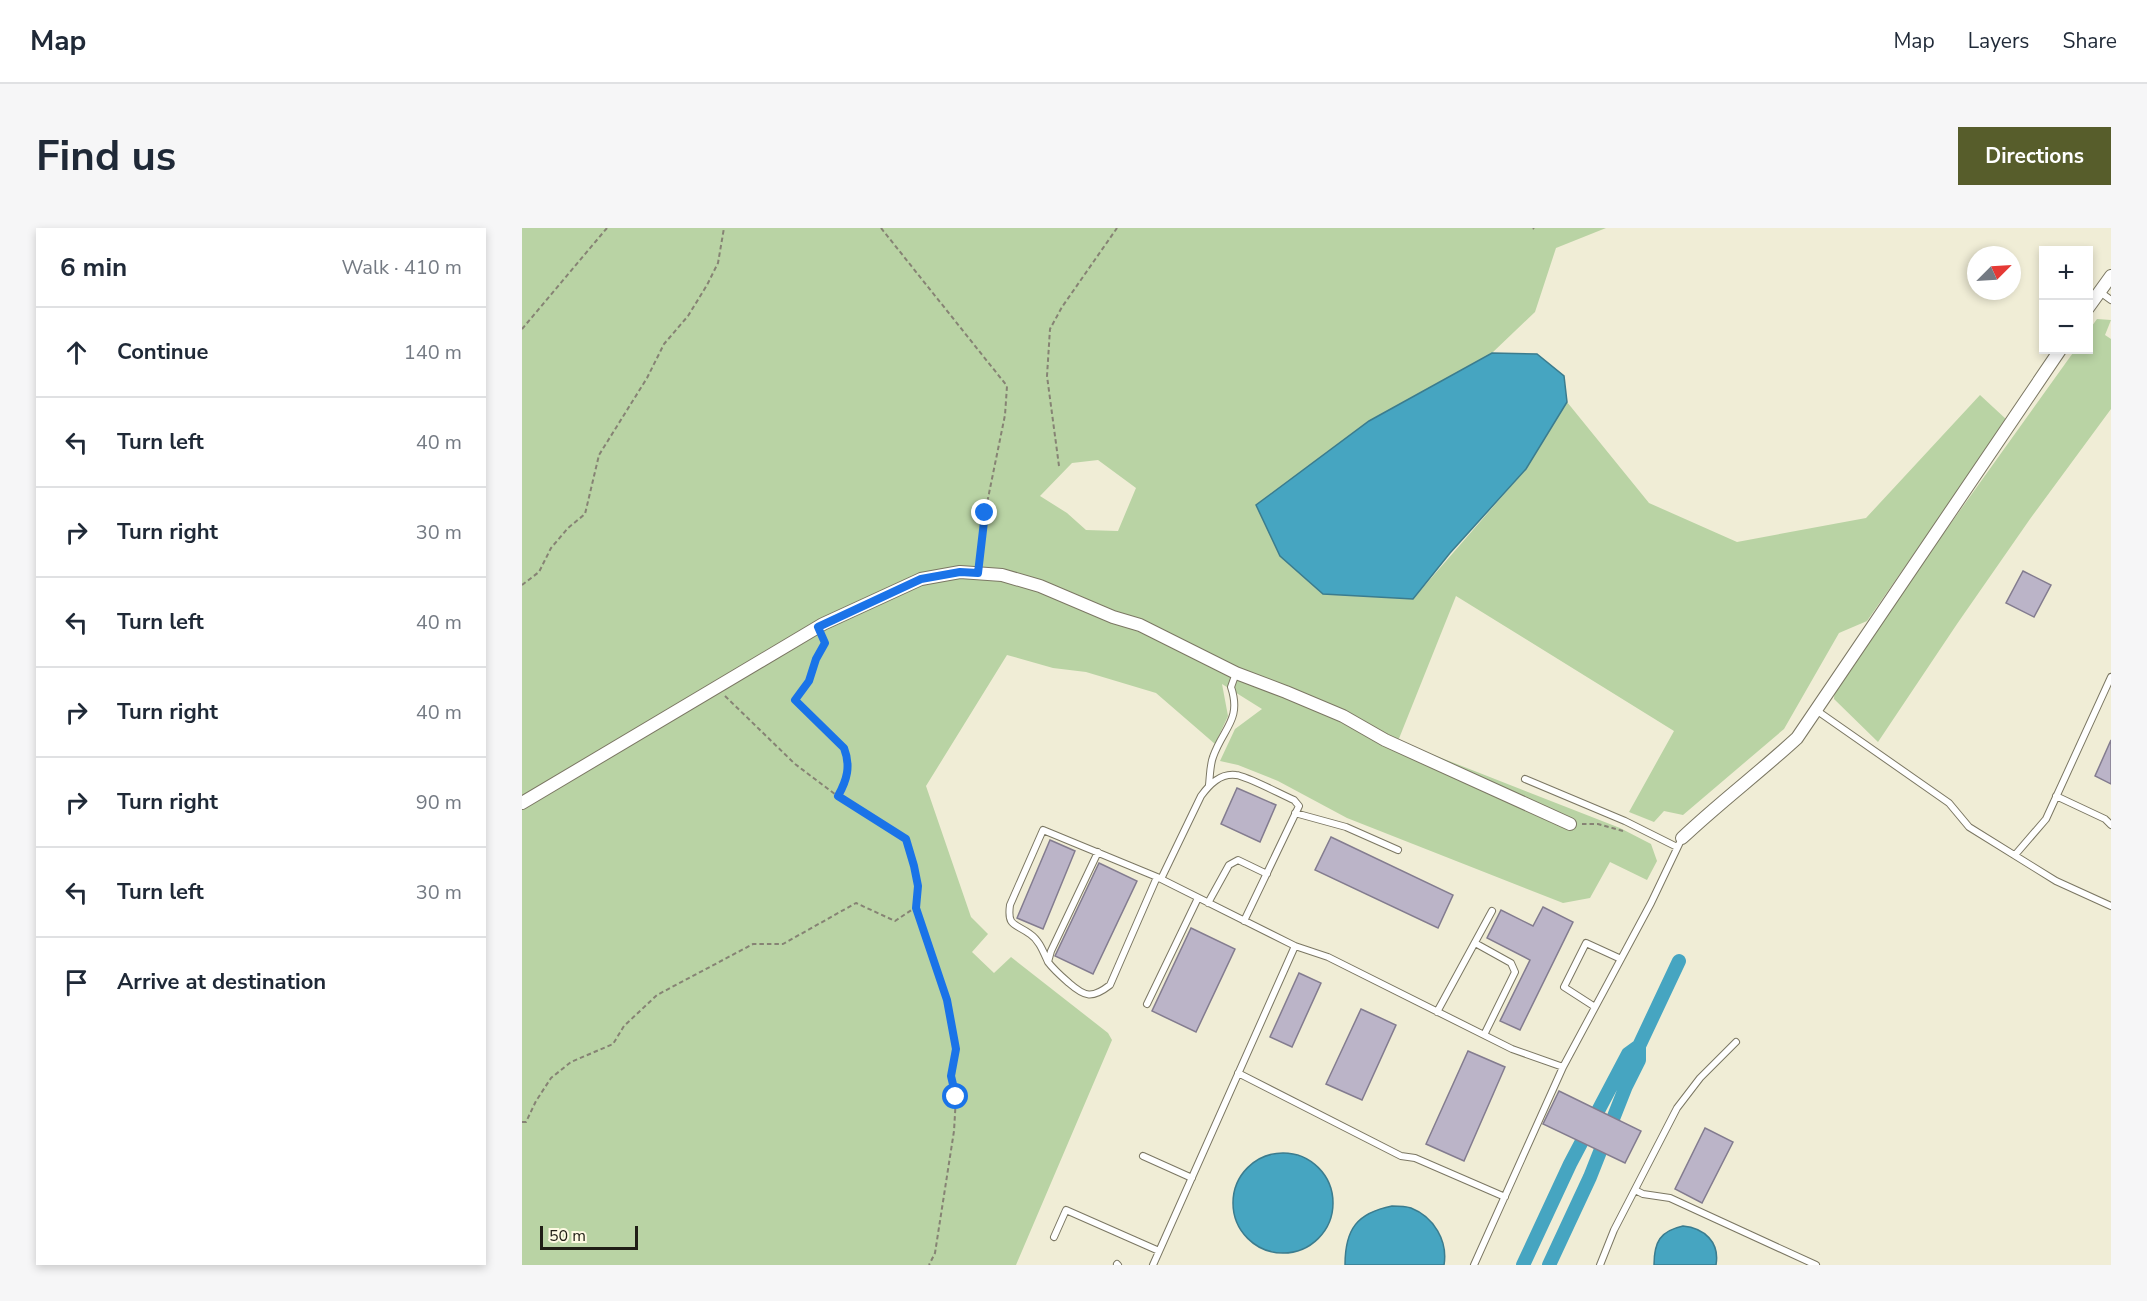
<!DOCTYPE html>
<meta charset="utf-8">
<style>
:root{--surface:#fff;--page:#f6f6f7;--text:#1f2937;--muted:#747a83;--line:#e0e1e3;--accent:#575d2b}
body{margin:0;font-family:"Nunito Sans",sans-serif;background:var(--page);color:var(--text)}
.controls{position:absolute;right:18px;top:18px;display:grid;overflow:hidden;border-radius:0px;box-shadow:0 3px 9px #0003}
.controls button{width:54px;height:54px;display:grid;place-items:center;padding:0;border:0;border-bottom:2px solid var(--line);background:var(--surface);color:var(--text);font:30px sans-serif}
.compass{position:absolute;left:1445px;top:18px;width:54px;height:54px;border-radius:50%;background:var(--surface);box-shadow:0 3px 9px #0003;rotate:66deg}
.scale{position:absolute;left:18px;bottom:15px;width:98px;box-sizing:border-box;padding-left:6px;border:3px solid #201e16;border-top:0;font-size:16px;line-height:21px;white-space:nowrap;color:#201e16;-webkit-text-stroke:4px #fefae3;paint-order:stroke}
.stop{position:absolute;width:18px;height:18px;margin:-14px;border:4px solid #1a73e8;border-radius:50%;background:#fff}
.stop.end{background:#1a73e8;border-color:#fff;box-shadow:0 2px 6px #0008}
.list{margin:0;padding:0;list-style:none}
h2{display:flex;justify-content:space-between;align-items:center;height:78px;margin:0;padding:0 24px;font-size:26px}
h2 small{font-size:20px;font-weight:400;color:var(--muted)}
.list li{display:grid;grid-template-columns:39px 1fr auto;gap:18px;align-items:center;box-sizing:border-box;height:90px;padding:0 24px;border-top:2px solid var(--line)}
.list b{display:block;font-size:22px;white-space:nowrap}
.list em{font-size:20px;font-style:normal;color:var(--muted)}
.icon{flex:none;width:33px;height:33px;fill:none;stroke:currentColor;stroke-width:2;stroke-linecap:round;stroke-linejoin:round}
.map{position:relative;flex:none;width:1589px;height:1037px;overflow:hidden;border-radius:0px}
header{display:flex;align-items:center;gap:36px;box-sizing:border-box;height:84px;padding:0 30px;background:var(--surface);border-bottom:2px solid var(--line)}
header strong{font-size:28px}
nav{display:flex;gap:33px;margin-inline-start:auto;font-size:21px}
.intro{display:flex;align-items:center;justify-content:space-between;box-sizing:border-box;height:144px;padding:0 36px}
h1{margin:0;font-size:42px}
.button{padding:15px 27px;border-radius:0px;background:var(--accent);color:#fff;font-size:21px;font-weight:700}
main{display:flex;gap:36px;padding:0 36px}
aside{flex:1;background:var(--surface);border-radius:0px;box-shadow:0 3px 9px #0003}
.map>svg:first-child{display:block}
.green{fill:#b9d3a4;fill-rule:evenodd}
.water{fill:#46a5c1;stroke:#3b7c8e;stroke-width:1.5}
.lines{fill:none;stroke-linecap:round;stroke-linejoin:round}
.canal{stroke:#46a5c1;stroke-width:14}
.building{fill:#bbb4c8;stroke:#837c8f;stroke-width:1.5}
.lane-casing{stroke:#7b7763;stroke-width:8}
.street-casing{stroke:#7b7763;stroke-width:14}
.path{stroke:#868374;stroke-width:2;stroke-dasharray:4.5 3;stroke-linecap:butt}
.lane{stroke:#fff;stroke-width:6}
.street{stroke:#fff;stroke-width:12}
.route{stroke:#1a73e8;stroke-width:8}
</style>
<header>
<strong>Map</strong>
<nav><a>Map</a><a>Layers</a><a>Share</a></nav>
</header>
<div class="intro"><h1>Find us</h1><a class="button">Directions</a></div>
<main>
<aside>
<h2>6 min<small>Walk · 410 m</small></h2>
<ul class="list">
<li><svg class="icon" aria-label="ahead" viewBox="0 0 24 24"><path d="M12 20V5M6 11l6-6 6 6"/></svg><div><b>Continue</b></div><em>140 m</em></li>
<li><svg class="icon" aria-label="left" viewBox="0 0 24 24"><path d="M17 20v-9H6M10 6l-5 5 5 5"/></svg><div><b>Turn left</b></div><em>40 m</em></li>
<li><svg class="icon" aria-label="right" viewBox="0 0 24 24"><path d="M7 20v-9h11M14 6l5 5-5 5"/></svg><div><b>Turn right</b></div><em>30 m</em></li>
<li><svg class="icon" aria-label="left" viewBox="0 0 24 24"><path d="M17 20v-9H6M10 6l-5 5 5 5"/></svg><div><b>Turn left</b></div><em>40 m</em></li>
<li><svg class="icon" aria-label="right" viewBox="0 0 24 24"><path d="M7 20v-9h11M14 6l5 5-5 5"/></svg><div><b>Turn right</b></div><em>40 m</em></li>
<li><svg class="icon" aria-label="right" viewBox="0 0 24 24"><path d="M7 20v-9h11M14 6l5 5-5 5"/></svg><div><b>Turn right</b></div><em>90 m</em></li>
<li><svg class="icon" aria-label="left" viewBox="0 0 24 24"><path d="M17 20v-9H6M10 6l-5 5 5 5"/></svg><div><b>Turn left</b></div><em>30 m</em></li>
<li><svg class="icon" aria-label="arrive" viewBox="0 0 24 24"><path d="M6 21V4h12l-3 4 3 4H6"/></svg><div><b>Arrive at destination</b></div></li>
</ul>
</aside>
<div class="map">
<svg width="1589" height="1037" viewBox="0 0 1589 1037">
<rect width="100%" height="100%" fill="#f0edd6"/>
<path class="green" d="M 0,0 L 1084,0 L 1034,20 L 1013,84 L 970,125 L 847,193 L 734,277 L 891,371 L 1004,241 L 1045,174 L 1127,275 L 1215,314 L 1344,290 L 1458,167 L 1485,192 L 1345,393 L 1317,405 L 1262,501 L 1161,587 L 1142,583 L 1132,594 L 1107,584 L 1152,503 L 934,368 L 876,513 L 1098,600 L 1129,616 L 1135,633 L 1125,652 L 1088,634 L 1068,670 L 1041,675 L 825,590 L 756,553 L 716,537 L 698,533 L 713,501 L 740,481 L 700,456 L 706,488 L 693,516 L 634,465 L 564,444 L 531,440 L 485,427 L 404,558 L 449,689 L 466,706 L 450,724 L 472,745 L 489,729 L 586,805 L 590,812 L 494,1037 L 0,1037 ZM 576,232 L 614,260 L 596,303 L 564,302 L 545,285 L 518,268 L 550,235 Z
M 1575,91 L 1589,92 L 1583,107 L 1589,111 L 1589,181 L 1508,291 L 1435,396 L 1356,514 L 1312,471 L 1313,457 L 1553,122 L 1566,122 L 1567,102 Z"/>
<path class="water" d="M 970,125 L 1015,126 L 1042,148 L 1045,174 L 1004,241 L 928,325 L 891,371 L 801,366 L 758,328 L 734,277 L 847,193 Z
M711 975a50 50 0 1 1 100 0a50 50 0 1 1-100 0Z
M 870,978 C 876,978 883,978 889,980 C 912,989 926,1013 922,1037 L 823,1037 C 823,1001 835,985 870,978 Z
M 1161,998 C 1182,1000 1198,1014 1194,1037 L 1132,1037 C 1132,1014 1138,1003 1161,998 Z"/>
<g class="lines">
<path class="canal" d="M 1001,1037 L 1048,936 L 1106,826 L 1117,818
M 1027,1037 L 1068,949 L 1104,858 L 1117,832 L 1117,818 L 1157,733"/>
</g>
<path class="building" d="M 1501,343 L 1529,357 L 1512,389 L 1484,375 Z
M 1589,512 L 1589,556 L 1573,548 Z
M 715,560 L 754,577 L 738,614 L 699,596 Z
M 809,609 L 931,667 L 916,700 L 793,642 Z
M 528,612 L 553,623 L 521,701 L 495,690 Z
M 577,635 L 615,653 L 571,746 L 533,728 Z
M 1021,679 L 1051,694 L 998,802 L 978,793 L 1008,732 L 965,710 L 979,682 L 1011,698 Z
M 669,700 L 713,721 L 674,804 L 630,783 Z
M 777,745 L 799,755 L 770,819 L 748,809 Z
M 839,781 L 874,797 L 840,872 L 804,856 Z
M 946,823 L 983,839 L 942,933 L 904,916 Z
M 1037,863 L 1119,903 L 1103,935 L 1021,896 Z
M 1183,900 L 1211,914 L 1180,975 L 1153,961 Z"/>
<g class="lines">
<g class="lane-casing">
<path id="lane" d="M 1578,64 L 1589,72
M 1294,482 L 1427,575 L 1447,599 L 1534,653 L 1589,678
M 1003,551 L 1103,593 L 1155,619
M 687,557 C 688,548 688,537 691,529 C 701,500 720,492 709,459 L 714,445
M 1534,568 L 1583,591 L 1589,597
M 773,585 L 824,599 L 876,622
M 576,624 L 529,723 L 526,734 C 532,742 539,748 547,755 C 563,769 570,771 588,757 L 635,649
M 1493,627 L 1524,591 L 1589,449
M 639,651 L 679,568 C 687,557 698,545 714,547 C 725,548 760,567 772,572 L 777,578 L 722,693
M 686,675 L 707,637 L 716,632 L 745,646
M 953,715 L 989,735 L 993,744 L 962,807
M 526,734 C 521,723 517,712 508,706 C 493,695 485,699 488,677 L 521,602 L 635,649 L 773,718 L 806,729 L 990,821 L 1041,839
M 625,776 L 676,670
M 1073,779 L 1042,759 L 1064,715 L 1099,731
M 915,784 L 970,683
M 716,845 L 879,928 L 893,930 L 983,969
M 621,928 L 670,950
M 1113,962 L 1121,966 L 1148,970 L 1294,1037
M 532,1009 L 544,982 L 637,1023
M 595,1036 L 596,1037
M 631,1037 L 773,718
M 952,1037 L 1041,839 L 1129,675 L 1160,610
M 1078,1037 L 1092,1002 L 1155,880 L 1178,850 L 1214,814"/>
</g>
<g class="street-casing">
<path id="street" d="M 1566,80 L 1589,48
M 0,575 L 301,396 L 399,351 L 438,344 L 480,347 L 518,358 L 591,389 L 618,397 L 714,445 L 764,464 L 821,488 L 863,512 L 1048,596
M 1160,610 C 1197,575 1238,544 1275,510 L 1538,122"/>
</g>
<path class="path" d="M 359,0 L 485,158 L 483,187 L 463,285 L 457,332
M 1011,0 L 1012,1
M 0,101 L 85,0
M 537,238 L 525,148 L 528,101 L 540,79 L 595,0
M 0,357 L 17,344 L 29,320 L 46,300 L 63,286 L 77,227 L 125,150 L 142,116 L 166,88 L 185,57 L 196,35 L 202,0
M 301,410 L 303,415 L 294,431 L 287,453 L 273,472 L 322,520 C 329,538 325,552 316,569
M 203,468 L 273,536 L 330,579 L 384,611 L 392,638 L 396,658 L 394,679 L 425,772 L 434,821 L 429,848 L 434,869 L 432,903 L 413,1025 L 407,1037
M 1060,596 L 1076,596 L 1101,603
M 0,894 L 4,894 L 14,873 L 29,850 L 49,834 L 91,816 L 102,798 L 135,767 L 231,716 L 261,716 L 334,675 L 373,693 L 394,679"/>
<use href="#lane" class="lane"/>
<use href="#street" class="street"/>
</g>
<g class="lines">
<path class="route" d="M 434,869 L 429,848 L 434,821 L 425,772 L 394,680 L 396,658 L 392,638 L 384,611 L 316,568 C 325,552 329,538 322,520 L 273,472 L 287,453 L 294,431 L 303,415 L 296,399 L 399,351 L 438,344 L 456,345 L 463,285"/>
</g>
</svg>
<div class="controls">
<button>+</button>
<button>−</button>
</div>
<svg class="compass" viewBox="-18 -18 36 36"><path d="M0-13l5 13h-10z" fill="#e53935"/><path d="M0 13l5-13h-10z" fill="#747a83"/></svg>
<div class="scale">50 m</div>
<div class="stop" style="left:434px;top:869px"></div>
<div class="stop end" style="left:463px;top:285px"></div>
</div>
</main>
